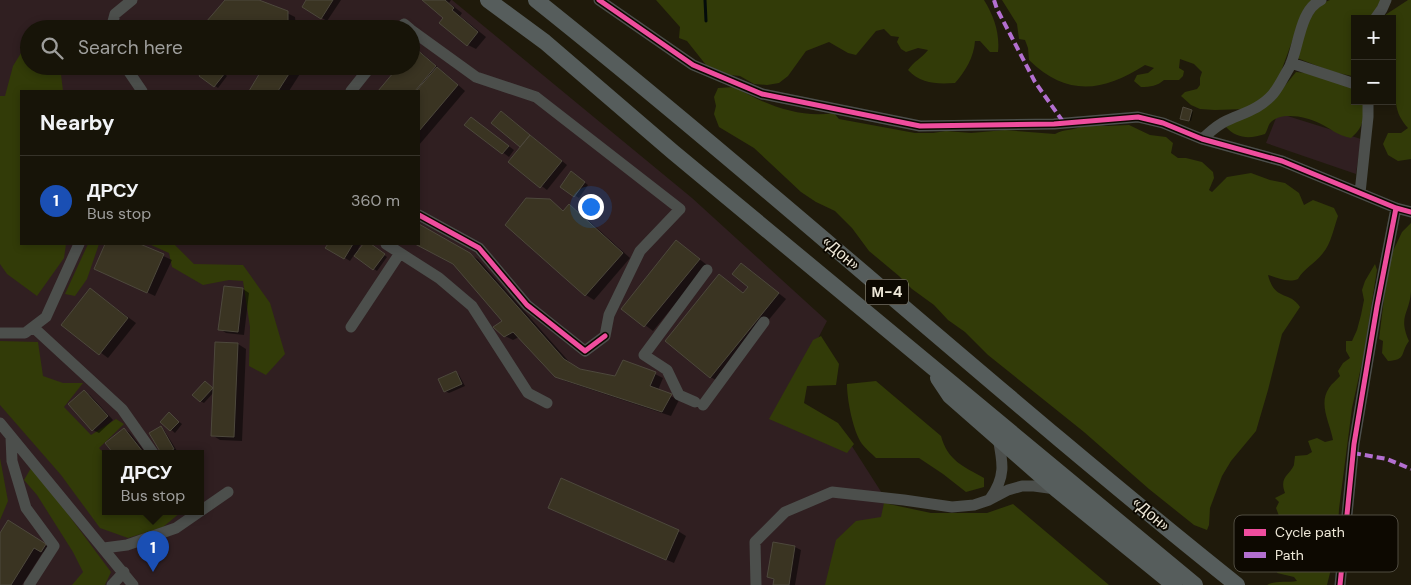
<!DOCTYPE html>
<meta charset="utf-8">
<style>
:root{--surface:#171408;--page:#242116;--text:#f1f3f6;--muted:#9e9e9c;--line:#363329;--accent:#a59f90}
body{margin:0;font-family:"DM Sans",sans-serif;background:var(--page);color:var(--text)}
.controls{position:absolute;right:15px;top:15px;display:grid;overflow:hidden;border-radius:0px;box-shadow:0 2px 8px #0003}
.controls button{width:45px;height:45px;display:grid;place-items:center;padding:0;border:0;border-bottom:1px solid var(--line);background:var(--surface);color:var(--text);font:25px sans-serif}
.you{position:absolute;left:590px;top:206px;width:18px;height:18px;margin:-12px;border:4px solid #fff;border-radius:50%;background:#1a73e8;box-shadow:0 0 0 8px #1a73e833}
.badge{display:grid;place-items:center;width:32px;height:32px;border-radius:50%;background:var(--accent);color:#fff;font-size:16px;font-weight:700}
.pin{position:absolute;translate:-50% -41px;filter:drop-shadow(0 1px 2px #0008)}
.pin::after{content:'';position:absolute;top:26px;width:18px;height:15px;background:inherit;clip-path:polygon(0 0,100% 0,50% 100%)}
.popup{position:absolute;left:102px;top:450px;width:102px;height:65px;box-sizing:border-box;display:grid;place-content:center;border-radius:0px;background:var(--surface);filter:drop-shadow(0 1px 4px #0005);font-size:16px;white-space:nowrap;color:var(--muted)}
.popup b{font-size:19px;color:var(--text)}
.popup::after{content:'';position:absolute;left:50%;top:100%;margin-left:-10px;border:10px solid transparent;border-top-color:var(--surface)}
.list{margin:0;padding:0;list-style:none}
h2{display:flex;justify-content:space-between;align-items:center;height:65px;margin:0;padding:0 20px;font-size:21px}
h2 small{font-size:16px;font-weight:400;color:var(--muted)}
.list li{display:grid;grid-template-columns:32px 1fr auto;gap:15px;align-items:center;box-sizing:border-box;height:90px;padding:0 20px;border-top:1px solid var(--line)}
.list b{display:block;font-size:19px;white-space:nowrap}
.list p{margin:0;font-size:16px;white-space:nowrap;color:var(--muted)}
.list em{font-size:16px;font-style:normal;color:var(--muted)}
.icon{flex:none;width:28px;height:28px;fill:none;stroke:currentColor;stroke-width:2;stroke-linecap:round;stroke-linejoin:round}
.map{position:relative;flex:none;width:1411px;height:585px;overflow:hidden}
.search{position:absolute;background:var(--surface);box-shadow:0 2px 8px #0003;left:20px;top:20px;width:400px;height:55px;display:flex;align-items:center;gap:12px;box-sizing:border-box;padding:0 18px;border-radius:28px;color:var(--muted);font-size:19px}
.panel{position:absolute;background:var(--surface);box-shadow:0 2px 8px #0003;left:20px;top:90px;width:400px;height:155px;border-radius:0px}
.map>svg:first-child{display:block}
.industrial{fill:#301f21;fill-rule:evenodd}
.green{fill:#323b08}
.shadow{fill:#0007}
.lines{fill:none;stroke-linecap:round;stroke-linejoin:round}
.stream{stroke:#040b0a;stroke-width:3}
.building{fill:#3a3422;stroke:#4d483c}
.minor{stroke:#4c4f4c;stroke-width:11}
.highway{stroke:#565d5c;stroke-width:16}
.quiet{stroke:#b36fd0;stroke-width:4;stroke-dasharray:8 4;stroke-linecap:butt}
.cycleway-casing{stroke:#0d0901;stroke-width:8}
.cycleway{stroke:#ef4d9e;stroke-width:5}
.labels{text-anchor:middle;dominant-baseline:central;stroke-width:4;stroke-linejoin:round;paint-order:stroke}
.shield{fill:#0d0901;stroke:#aaa497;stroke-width:1}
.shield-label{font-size:15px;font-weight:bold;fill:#ede7d7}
.street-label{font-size:16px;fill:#ede7d7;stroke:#0d0901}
.key{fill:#0d0901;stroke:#504c41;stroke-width:1}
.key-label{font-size:14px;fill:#ede7d7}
</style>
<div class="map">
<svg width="1411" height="585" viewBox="0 0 1411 585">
<rect width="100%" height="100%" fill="#1f1a0b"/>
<path class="industrial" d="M 0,0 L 452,0 L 692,198 L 827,321 L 781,410 L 848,440 L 894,512 L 855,585 L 0,585 ZM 29,29 L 411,29 L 411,66 L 29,66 ZM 21,91 L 419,91 L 419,244 L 21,244 ZM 106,453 L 200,453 L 200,511 L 106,511 Z
M 1278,113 L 1361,139 L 1356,174 L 1266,143 Z"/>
<path class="green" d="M 656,0 L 984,0 C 994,16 1000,34 998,52 L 990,52 L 980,41 L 975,41 C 974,57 965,72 955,83 C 936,84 921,84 908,70 C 914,61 922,58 928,50 L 918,48 L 906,52 L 901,49 L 897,42 L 899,37 L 891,36 L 884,29 L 876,31 L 856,55 L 848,53 L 829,42 L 806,51 L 788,76 L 779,83 L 767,85 L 754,84 L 740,76 L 730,75 L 706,65 L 687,41 L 679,38 L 680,27 Z
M 1002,0 L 1315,0 L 1297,28 L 1279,77 L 1268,94 L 1246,109 L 1215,110 L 1200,109 L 1191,105 L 1181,96 L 1185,92 L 1197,89 L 1200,85 L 1200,78 L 1202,72 L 1194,64 L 1180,59 L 1179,68 L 1184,71 L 1183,76 L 1179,80 L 1164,80 C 1157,86 1151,87 1141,87 L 1134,81 L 1137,75 L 1148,73 L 1154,68 L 1145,65 C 1103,92 1067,97 1029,60 L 1028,48 L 1025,40 L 1019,39 L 1017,24 Z
M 1330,0 L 1381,0 L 1370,19 L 1355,19 L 1355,63 L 1352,76 L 1333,72 L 1297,58 L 1305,26 L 1320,4 Z
M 1408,0 L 1411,0 L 1411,159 L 1398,161 L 1388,155 L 1383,144 L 1388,133 L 1401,133 L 1408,128 C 1392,110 1398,100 1392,79 L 1392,19 L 1379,19 Z
M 29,40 L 29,66 L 60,66 L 63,91 L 21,91 L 21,244 L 66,244 L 64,258 L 37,296 L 7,274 L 0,264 L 0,96 L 5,96 L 13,66 Z
M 1296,72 L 1307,73 L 1355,88 L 1355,101 L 1364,101 C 1363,119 1365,126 1351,138 C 1336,135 1332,129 1319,123 C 1307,117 1281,111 1270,123 C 1268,126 1267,131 1265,134 C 1250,139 1237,139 1226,127 L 1283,88 Z
M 735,87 C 763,104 801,119 834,113 L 839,119 L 915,133 L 933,133 L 946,131 L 971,133 L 1005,130 L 1055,134 C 1065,128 1074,132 1086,124 L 1106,126 L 1129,125 L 1150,135 L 1166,137 L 1173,143 L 1171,153 L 1178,158 L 1186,158 L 1202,162 L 1213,172 L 1214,178 L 1209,190 L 1212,192 L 1227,177 L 1251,173 L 1270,180 L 1285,183 L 1299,193 L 1304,205 L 1313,200 L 1334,208 L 1338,216 C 1334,227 1331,244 1323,253 C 1316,263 1304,268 1298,279 C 1288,283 1278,278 1268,275 C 1275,302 1289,290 1300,307 L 1282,334 L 1268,390 L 1256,431 L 1231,461 L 1222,476 L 1210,508 L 1209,525 L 1207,530 L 1194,525 L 1149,489 L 1084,432 L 988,355 L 965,332 L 948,320 L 934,305 L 912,289 L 899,276 L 869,251 L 852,228 L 835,211 L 816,202 L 801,192 L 754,148 L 719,127 L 714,114 L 716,106 L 714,97 L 718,88 Z
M 1411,223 C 1411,246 1411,270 1411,292 C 1409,315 1398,316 1409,341 C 1400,353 1407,360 1388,361 L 1382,353 L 1383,341 L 1379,339 L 1388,266 L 1392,253 L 1402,232 Z
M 88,244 L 99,244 L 87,279 L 75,296 L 65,294 Z
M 149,244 L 174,244 L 194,264 L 243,265 L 270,303 L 285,354 L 266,375 L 249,366 L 250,327 L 243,281 L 229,280 L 203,285 L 172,267 L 169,253 Z
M 1375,264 L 1377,270 L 1363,358 L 1352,408 L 1339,509 L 1337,545 L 1327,585 L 1267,585 C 1275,580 1288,583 1297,581 L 1294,577 L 1277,573 L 1285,542 L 1279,529 L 1283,519 L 1279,516 L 1276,508 L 1279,502 L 1275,498 L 1285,493 C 1279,477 1289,476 1294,465 C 1294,464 1295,457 1295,456 L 1307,455 L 1312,452 L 1308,441 L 1317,438 L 1325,442 L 1333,440 C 1330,423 1318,404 1329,388 C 1332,383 1337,380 1340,376 L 1338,371 L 1343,363 L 1350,358 L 1346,351 L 1346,341 L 1352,341 L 1357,330 L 1361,315 L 1364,300 L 1362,290 L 1365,281 Z
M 821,336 L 839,364 L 836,385 L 807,386 L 804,403 L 838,423 L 854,444 L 847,453 L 769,419 L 813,340 Z
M 0,341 L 38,342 L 43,376 L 63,383 L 83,383 L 64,407 L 91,435 L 116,419 L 124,424 L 99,448 L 105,454 L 106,511 L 180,511 L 180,513 L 163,527 L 128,538 L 100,528 L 61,475 L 0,405 Z
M 876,381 L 941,436 C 948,461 963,466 984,478 L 984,487 L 966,492 L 943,474 L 919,458 L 876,458 C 872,454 866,449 862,444 C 853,431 847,400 847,384 Z
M 0,458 L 8,501 L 0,520 Z
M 31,468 L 47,486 L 111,572 L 105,585 L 72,585 L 83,572 L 73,552 L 37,495 L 24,480 Z
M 884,503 L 931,513 L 987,513 L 1013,504 L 1109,585 L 825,585 L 836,540 L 856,521 L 881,517 Z"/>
<path class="shadow" d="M 227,0 L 256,0 L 287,13 L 295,17 L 296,29 L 221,29 Z
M 308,0 L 341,0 L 327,21 L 304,7 Z
M 424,0 L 451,0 L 449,3 L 462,13 L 460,16 L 486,37 L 476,49 L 468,45 L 445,18 Z
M 415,49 L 423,54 L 465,91 L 419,145 L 419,91 L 380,91 L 401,66 L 411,66 Z
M 189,66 L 215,66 L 227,76 L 218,88 Z
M 266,66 L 305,66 L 289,91 L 250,91 Z
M 349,66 L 366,66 L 361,74 Z
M 1184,109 L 1193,112 L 1191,121 L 1183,119 Z
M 502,112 L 567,165 L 547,190 L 509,162 L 521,147 L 493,123 Z
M 471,118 L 514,150 L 509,157 L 466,125 Z
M 575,175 L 588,185 L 579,198 L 561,187 Z
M 549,201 L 564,211 L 569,205 L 577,210 L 630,258 L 594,300 L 586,295 L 506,225 Z
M 419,226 L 478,259 L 572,365 L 580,370 L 616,378 L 655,374 L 663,378 L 658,390 L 679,400 L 671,416 L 565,381 L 556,376 L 519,337 L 513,340 L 505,336 L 503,321 L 454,264 L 416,244 L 419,244 Z
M 106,244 L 137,244 L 172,260 L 155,296 L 95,268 Z
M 329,244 L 361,244 L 358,249 L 360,250 L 364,244 L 369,244 L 387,257 L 377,271 L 354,255 L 350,261 L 327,247 Z
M 684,247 L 707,265 L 653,331 L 623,308 Z
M 741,264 L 786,299 L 718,381 L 710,377 L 720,276 L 744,294 L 749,287 Z
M 90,289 L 136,323 L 108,358 L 62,324 Z
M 243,289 L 249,293 L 244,335 L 226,333 L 220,329 Z
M 238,344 L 246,349 L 242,441 L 220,440 L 212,435 L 214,392 L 204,403 L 200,401 L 209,385 L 214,390 Z
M 456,373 L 459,375 L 465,386 L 449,393 L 445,391 Z
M 84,392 L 90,395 L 113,420 L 99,433 L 93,430 Z
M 169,414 L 182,424 L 175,433 L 162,422 Z
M 161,428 L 164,430 L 177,451 L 173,453 L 162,453 L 151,434 Z
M 124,429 L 130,433 L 146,453 L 114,453 L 106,444 Z
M 557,512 L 678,531 L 686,536 L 674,563 Z
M 16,526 L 53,550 L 50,556 L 43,552 L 22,585 L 0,585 L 0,535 Z
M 774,543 L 795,547 L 801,550 L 795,585 L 775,585 L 774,580 L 768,577 Z"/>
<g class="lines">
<path class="stream" d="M 705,0 L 706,21"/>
</g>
<path class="building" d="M 225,0 L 259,0 L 288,11 L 288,27 L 287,29 L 220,29 L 206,22 Z
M 306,0 L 333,0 L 321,19 L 302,7 Z
M 422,0 L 445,0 L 454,8 L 452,10 L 478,32 L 467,46 L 439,23 L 443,18 Z
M 415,48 L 436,66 L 415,91 L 378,91 L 399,66 L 411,66 L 411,52 Z
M 206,66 L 215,66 L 225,73 L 214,87 L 199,76 Z
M 264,66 L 294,66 L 278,91 L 249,91 Z
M 437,67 L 458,85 L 419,131 L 419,91 L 416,91 Z
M 1183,107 L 1192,110 L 1189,121 L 1180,119 Z
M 501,111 L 530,135 L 520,147 L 491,123 Z
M 471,117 L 509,146 L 502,154 L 464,125 Z
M 530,135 L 562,161 L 540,188 L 508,162 Z
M 571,171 L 585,182 L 574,197 L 560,187 Z
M 526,198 L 550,199 L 563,211 L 569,204 L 623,253 L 585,296 L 505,225 Z
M 419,224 L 470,253 L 564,359 L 580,369 L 615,376 L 623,360 L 656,372 L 650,386 L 672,394 L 662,412 L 555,377 L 513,332 L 504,337 L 493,327 L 502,321 L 453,264 L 415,244 L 419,244 Z
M 676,240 L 700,259 L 644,327 L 621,309 Z
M 105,244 L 140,244 L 164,254 L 147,293 L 94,269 Z
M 328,244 L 353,244 L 344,259 L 325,248 Z
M 363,244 L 371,244 L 385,254 L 373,270 L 354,256 Z
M 741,263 L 779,293 L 710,378 L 665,341 L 719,274 L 743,293 L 748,287 L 732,274 Z
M 224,286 L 243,288 L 238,332 L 218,330 Z
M 90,288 L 128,318 L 99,355 L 61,325 Z
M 215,342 L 238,343 L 234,437 L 211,436 Z
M 456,371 L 462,384 L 444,392 L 438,379 Z
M 205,381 L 213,388 L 200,402 L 192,395 Z
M 84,390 L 108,416 L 92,431 L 68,404 Z
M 169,412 L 179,422 L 170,431 L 160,422 Z
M 161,426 L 174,449 L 167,453 L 161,453 L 149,433 Z
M 124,428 L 143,452 L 142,453 L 113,453 L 105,443 Z
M 561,478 L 679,530 L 666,560 L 548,508 Z
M 8,520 L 46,544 L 41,552 L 34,548 L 11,585 L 0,585 L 0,533 Z
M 773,542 L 795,546 L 789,585 L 773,585 L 774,579 L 767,577 Z"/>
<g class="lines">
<path class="minor" d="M 599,0 L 693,65 L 762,94 L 920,126 L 1054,124 L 1138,117 L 1163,123 L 1202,139 L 1282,161 L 1396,208 L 1411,212
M 1375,19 L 1382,9 L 1386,0
M 111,29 L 115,14 L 132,0
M 400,29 L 404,24 L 410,29
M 411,30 L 476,77 L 536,97 L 680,209 L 640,251 L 609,315 L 605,336 L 585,351 L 527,305 L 479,248 L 419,215
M 1291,63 L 1355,84
M 125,66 L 142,91
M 351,91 L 371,66
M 1202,139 C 1209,133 1217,125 1226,121 C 1243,113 1260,109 1273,94 C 1279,87 1284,76 1289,68 C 1299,49 1299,10 1321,0
M 1360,193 L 1368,117 L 1368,101
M 386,244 L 439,278 L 472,306 L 528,393 L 547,403
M 33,327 L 122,409 L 153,453
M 351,327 L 400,253
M 0,333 L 25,333 L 46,317 L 79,244
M 695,402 L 679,395 L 667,370 L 644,355 L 707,270
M 703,405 L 764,322
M 0,423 L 133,585
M 11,437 L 12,461 L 26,508 L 54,546 L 29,585
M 990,499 C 1006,477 1003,463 998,438
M 104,548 L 127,545 L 176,528 L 228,492
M 112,585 L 124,572
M 756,585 L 755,542 L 785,512 L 832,492 L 904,500 L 952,507 L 974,505 L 989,500 L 1008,490 L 1022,486 L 1034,486 L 1056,489
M 1340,585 L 1354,444 L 1377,306 L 1396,208"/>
<path class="highway" d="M 488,0 L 545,42 L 673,152 L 1195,585
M 536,0 C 774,190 999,395 1237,585
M 938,378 L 950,396 L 1056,489 L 1174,585"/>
<path class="quiet" d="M 994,0 L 997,9 L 1035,82 L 1064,123
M 1353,453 L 1387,459 L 1411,469"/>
<g class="cycleway-casing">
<path id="cycleway" d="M 599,0 L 693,65 L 762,94 L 920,126 L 1054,124 L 1138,117 L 1163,123 L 1202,139 L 1282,161 L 1396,208 L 1411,212
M 419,215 L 479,248 L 527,305 L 585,351 L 605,336
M 1340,585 L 1354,444 L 1377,306 L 1396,208"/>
</g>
<use href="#cycleway" class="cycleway"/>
</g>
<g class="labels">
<rect class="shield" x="866" y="279.5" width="42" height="25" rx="4"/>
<g class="shield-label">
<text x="887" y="292">М-4</text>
</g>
<g class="street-label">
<text transform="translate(841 253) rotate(40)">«Дон»</text>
<text transform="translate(1151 514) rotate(40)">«Дон»</text>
</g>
</g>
<rect x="1234" y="515" width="164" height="57" rx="8" class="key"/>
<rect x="1244" y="529" width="22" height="7" fill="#ef4d9e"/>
<rect x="1244" y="552" width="22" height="6" fill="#b36fd0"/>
<g class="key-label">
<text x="1275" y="537">Cycle path</text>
<text x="1275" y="560">Path</text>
</g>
</svg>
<div class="controls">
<button>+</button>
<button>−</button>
</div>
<div class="you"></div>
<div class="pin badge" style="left:153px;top:572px;background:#1a4fb4">1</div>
<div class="popup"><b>ДРСУ</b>Bus stop</div>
<div class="search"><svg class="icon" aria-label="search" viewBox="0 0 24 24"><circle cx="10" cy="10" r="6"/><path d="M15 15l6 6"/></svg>Search here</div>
<section class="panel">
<h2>Nearby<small></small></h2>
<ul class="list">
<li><span class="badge" style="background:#1a4fb4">1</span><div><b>ДРСУ</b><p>Bus stop</p></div><em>360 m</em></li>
</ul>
</section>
</div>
